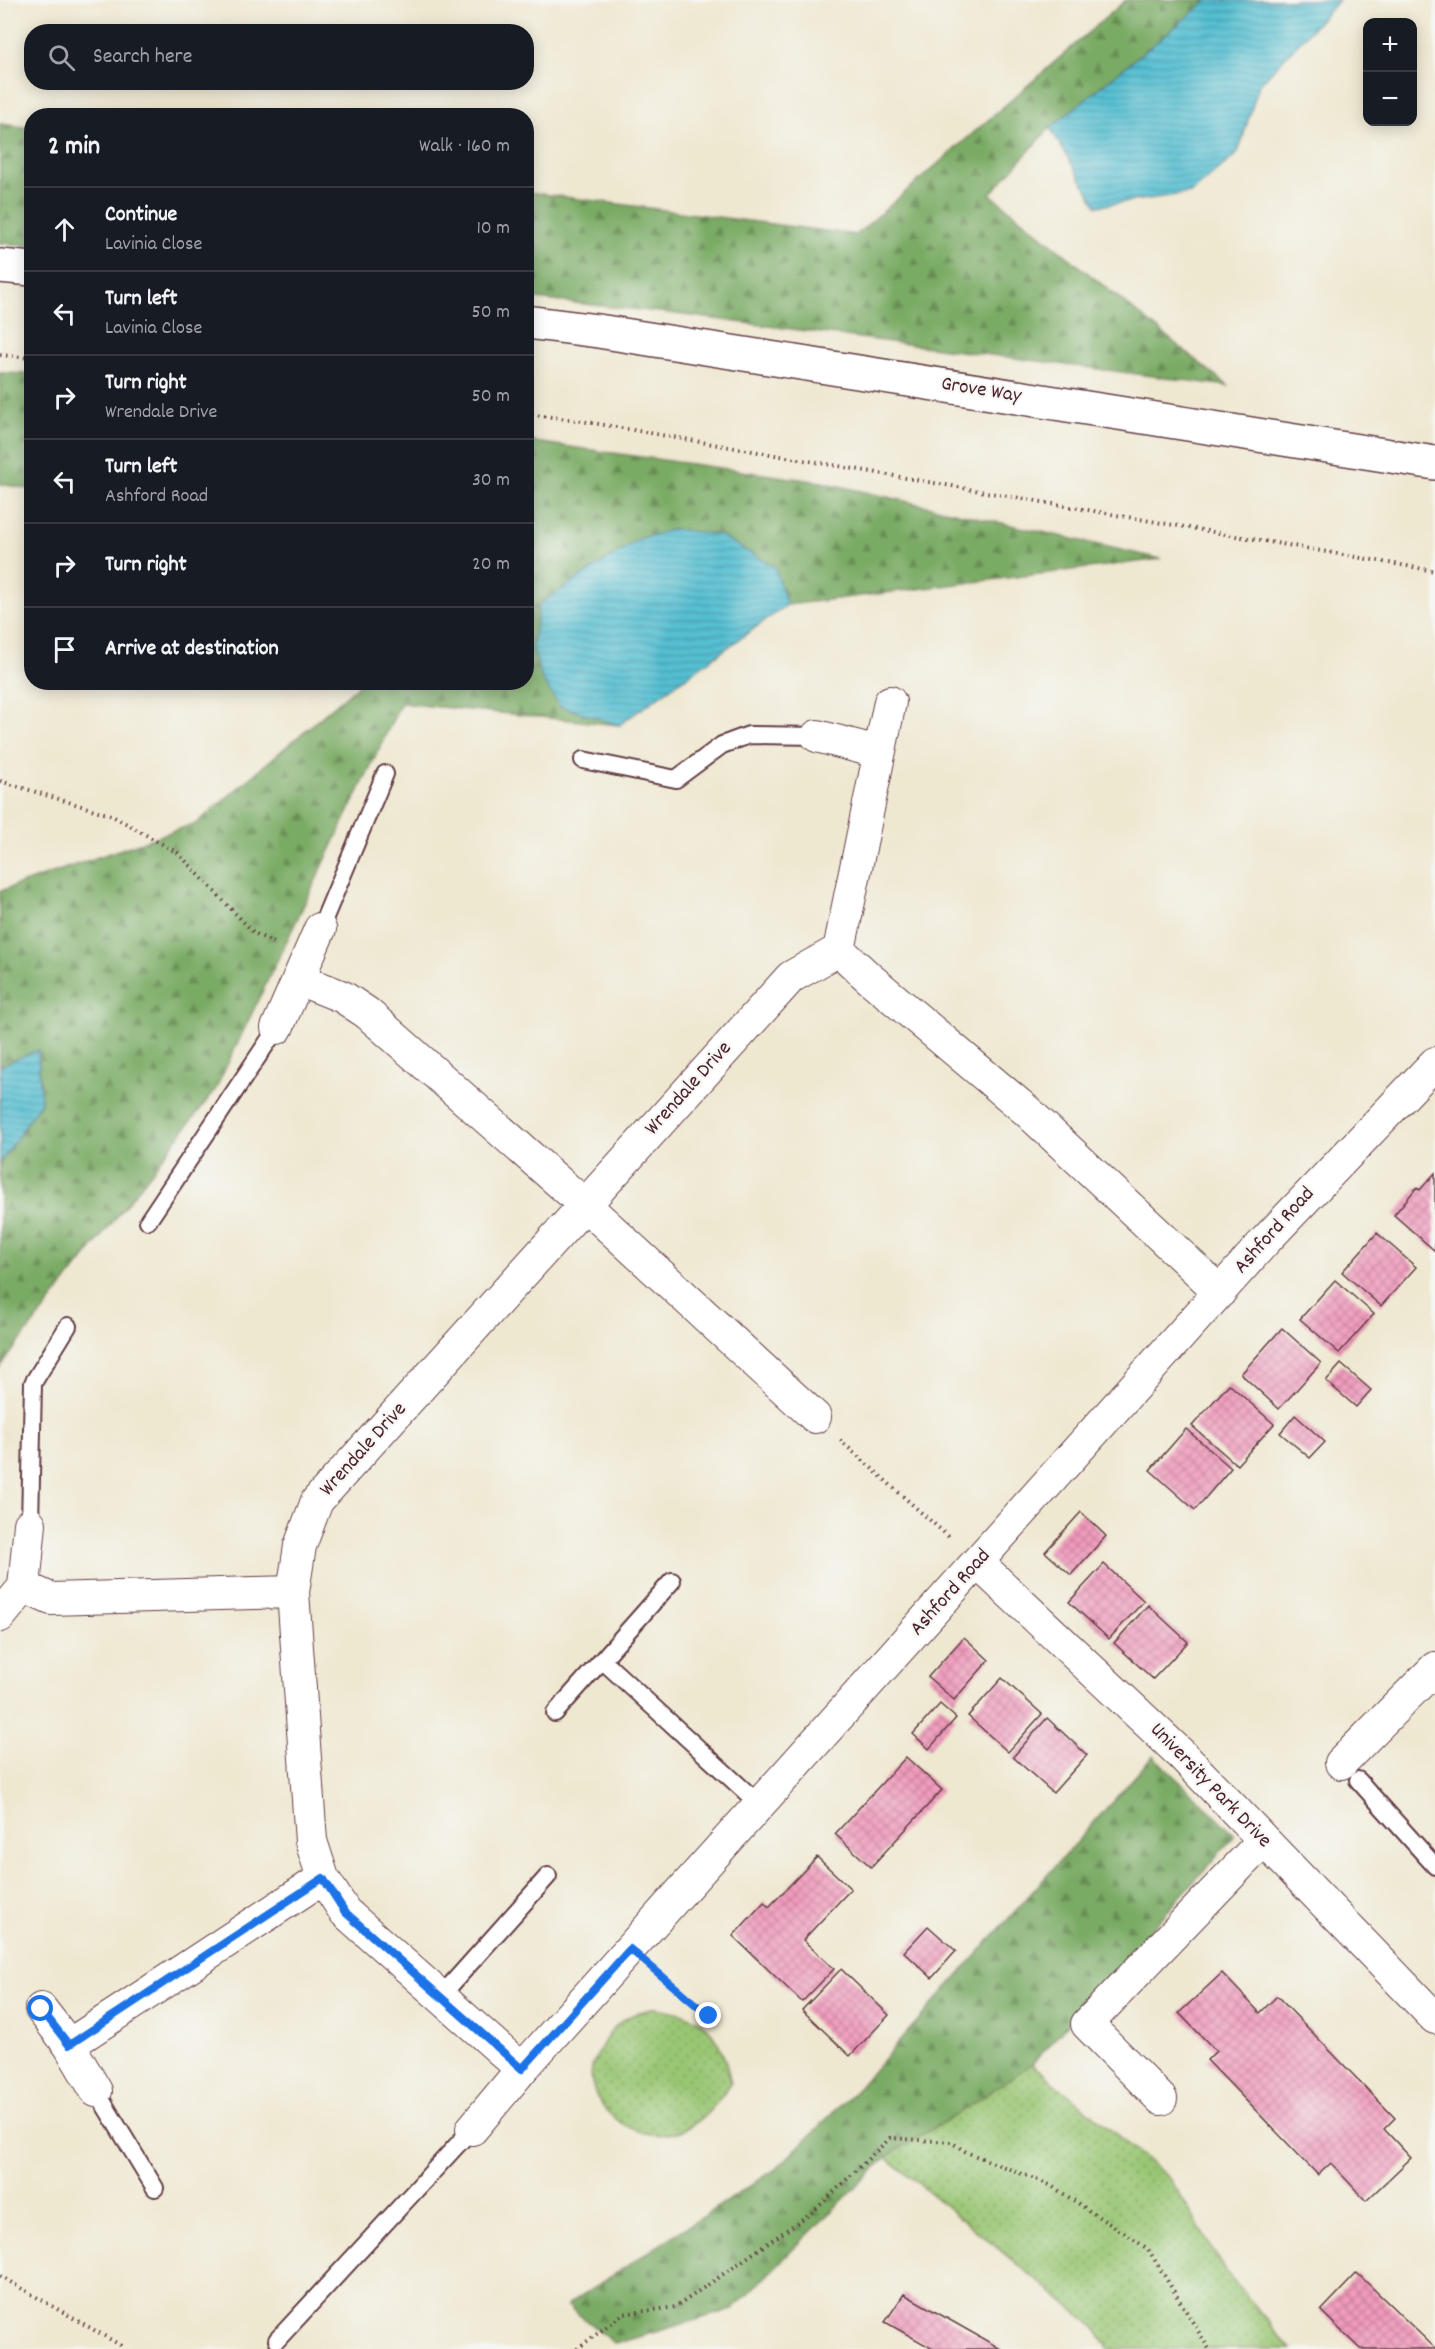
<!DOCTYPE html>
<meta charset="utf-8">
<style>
:root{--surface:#171b24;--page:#242831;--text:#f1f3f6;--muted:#9ea1a6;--line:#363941}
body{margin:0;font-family:Dekko,sans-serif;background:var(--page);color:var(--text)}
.controls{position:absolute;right:18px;top:18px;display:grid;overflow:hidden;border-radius:12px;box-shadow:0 3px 15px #0003}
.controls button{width:54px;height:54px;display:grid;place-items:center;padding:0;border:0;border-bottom:2px solid var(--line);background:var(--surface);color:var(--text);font:30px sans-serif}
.stop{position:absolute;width:18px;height:18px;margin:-14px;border:4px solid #1a73e8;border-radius:50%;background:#fff}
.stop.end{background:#1a73e8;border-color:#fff;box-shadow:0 2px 6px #0008}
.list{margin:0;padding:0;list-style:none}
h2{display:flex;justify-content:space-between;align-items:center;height:78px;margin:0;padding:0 24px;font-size:26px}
h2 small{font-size:20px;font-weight:400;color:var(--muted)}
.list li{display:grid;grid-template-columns:39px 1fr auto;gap:18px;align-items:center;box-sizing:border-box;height:84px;padding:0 24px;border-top:2px solid var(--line)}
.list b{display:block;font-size:22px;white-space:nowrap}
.list p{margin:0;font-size:20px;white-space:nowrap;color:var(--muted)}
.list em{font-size:20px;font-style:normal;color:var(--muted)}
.icon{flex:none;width:33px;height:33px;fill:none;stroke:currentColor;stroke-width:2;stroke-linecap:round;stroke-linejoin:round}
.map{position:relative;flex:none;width:1435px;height:2349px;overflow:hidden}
.search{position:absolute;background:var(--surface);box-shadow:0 3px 15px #0003;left:24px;top:24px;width:510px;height:66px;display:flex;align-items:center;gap:15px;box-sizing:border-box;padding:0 21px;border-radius:24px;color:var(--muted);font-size:22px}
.panel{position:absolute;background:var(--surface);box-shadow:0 3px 15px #0003;left:24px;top:108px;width:510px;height:582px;border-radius:24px}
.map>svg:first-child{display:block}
.forest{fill:url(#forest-firs);stroke:#626548;stroke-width:1.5}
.park{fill:url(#park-dots);stroke:#72724f;stroke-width:1.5}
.water{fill:url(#water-rules);stroke:#506f7e;stroke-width:1.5}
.building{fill:url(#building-cross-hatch)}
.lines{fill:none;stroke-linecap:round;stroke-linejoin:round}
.service-casing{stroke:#633d44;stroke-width:20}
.minor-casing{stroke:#633d44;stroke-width:34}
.trunk-casing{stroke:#633d44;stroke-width:36}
.path{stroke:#633d44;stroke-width:4;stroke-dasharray:1.5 4.5;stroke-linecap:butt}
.service{stroke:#fff;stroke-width:16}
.minor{stroke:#fff;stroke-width:32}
.trunk{stroke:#fff;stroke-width:33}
.route{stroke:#1a73e8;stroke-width:8}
.labels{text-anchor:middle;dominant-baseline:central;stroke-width:4.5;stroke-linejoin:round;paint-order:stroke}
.street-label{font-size:21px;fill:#4a1f2b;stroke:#f6f6f2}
</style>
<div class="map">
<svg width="1435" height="2349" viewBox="0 0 1435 2349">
<defs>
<pattern id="forest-firs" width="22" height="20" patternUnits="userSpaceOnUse" patternTransform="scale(1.5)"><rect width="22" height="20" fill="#7aab65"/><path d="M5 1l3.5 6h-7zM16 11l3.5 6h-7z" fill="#668b53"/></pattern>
<pattern id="park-dots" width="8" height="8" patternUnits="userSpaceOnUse" patternTransform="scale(1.5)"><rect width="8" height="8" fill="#99c673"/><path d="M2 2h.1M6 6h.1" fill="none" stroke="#7fa05f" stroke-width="1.8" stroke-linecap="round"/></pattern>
<pattern id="water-rules" width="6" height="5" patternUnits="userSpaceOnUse" patternTransform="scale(1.5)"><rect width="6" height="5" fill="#55bfd2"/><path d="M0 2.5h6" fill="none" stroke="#489bab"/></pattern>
<pattern id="building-cross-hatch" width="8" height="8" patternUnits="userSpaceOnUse" patternTransform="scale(1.5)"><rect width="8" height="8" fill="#f19bbd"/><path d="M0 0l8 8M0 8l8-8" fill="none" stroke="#c57e9a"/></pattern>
</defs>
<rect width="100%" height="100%" fill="#f6f6f2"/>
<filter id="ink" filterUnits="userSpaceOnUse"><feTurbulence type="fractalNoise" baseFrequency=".0167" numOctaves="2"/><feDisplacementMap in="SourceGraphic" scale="12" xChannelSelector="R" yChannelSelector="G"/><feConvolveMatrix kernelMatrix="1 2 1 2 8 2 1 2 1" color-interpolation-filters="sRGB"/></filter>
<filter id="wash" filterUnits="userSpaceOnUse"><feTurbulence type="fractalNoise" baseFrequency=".008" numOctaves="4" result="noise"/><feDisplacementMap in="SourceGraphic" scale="24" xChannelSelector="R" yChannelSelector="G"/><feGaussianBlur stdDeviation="1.35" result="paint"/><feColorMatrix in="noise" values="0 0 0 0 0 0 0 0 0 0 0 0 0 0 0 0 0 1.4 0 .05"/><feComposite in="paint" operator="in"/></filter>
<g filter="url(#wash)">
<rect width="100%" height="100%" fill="#efe8d1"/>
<path class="forest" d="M 1126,0 L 1208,0 L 1050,128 L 990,194 L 1228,386 L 669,313 L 527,298 L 527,192 L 856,235 Z
M 0,124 L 31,128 L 31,246 L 0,243 Z
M 0,373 L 31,374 L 31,489 L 0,484 Z
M 527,441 L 821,482 L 1161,559 L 787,605 L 674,529 L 533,646 L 619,725 L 401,703 L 215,1090 L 0,1367 L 0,1163 L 41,1102 L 38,1050 L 0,1066 L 0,891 L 197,823 L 361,683 L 526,682 Z
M 1153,1756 L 1235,1835 L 1032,2064 L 954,2116 L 886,2157 L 733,2309 L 615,2344 L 567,2305 L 776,2169 L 858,2088 Z"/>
<path class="park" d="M 655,2008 C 708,2014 720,2034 731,2083 C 717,2104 702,2124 677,2132 C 639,2145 585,2110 592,2067 C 594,2059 600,2050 604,2042 C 617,2019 630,2014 655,2008 Z
M 1032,2064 L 1171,2180 L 1227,2273 L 1291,2349 L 1109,2349 L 1094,2327 L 886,2157 L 954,2116 Z"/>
<path class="water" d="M 1208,0 L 1339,0 L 1259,85 L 1238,153 L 1191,193 L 1097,206 L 1050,128 Z
M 674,529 L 719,535 L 775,567 L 787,605 L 619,725 L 560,706 L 542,680 L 532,646 L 539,604 L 639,539 Z
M 38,1050 L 41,1102 L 0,1163 L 0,1066 Z"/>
<g id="blocks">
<path class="building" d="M 1435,1173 L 1435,1251 L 1394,1215 L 1417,1187 L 1420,1190 Z
M 1377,1233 L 1416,1267 L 1381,1306 L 1342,1272 Z
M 1335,1280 L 1374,1314 L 1339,1353 L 1300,1319 Z
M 1282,1328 L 1321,1363 L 1279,1409 L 1241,1374 Z
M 1341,1364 L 1371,1390 L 1356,1407 L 1326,1381 Z
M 1229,1384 L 1274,1424 L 1237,1465 L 1192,1426 Z
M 1295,1415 L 1325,1442 L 1310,1458 L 1280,1433 Z
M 1186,1429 L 1231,1468 L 1195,1510 L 1150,1470 Z
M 1081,1512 L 1106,1536 L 1071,1575 L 1045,1552 Z
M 1104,1564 L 1144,1601 L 1109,1639 L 1069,1602 Z
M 1148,1605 L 1188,1642 L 1153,1679 L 1114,1643 Z
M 964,1637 L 989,1660 L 954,1700 L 928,1677 Z
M 1002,1678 L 1042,1714 L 1008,1752 L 968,1716 Z
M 940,1704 L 956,1718 L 929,1749 L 913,1734 Z
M 1047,1718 L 1087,1755 L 1053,1793 L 1013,1757 Z
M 906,1757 L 942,1790 L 871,1867 L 835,1834 Z
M 817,1857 L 851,1889 L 803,1940 L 834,1969 L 802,2002 L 733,1936 L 764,1902 L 769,1907 Z
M 928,1926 L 956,1951 L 932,1978 L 904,1952 Z
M 841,1969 L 889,2015 L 850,2056 L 802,2010 Z
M 1222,1973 L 1260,2013 L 1277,1996 L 1395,2118 L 1384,2129 L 1411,2158 L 1366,2201 L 1331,2163 L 1318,2175 L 1207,2060 L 1216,2051 L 1179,2013 Z
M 1357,2273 L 1435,2348 L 1435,2349 L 1360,2349 L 1321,2311 Z
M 904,2294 L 1001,2349 L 933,2349 L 885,2322 Z"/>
</g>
</g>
<g filter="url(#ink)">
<use href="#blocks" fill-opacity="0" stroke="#633d44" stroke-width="1.5"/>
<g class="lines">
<g class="service-casing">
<path id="service" d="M 583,760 L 676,779 L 722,745 L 749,735 L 817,736
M 320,929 L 385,774
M 148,1221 L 277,1028
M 30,1524 L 33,1383 L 68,1326
M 602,1660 L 760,1805
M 555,1713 L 672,1581
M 1358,1780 L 1435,1866
M 440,1997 L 548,1876
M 96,2091 L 155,2188
M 277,2340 L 472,2129"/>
</g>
<g class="minor-casing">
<path id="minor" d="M 817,736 L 878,752
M 839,950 L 868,977 L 1027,1111 L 1220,1292
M 839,950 L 890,702
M 298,979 L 343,997 L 367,1013 L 585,1205 L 815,1417
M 277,1028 L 320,929
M 978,1563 L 1181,1754 L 1435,2018
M 24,1587 L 51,1599 L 293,1592
M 0,1616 L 24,1587 L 30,1524
M 1341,1763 L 1435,1668
M 41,2009 L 69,2045 L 96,2091
M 69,2045 L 323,1878
M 522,2069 L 345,1912 L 323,1878 L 311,1841 L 293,1592 L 300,1546 L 317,1501 L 791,977 L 839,950
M 1161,2099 L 1087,2024 L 1263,1841
M 472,2129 L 522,2069 L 1266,1240 L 1435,1063"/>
</g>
<g class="trunk-casing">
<path id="trunk" d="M 0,266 L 32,269
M 526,322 L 598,331 L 1435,463"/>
</g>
<path class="path" d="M 0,355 L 32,358
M 526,414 L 576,420 L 1435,571
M 0,781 L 111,815 L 178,853 L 254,933 L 276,944
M 840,1440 L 951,1539
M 656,1972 L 709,2016 L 703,2022
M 0,2276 L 120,2345 L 123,2349
M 577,2349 L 623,2314 L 676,2307 L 814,2211 L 890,2138 L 951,2142 L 966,2152 L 1050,2185 L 1148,2249 L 1209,2349"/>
<use href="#service" class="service"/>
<use href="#minor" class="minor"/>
<use href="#trunk" class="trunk"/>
</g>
</g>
<g class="lines" filter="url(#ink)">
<path class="route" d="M 41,2009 L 69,2045 L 323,1878 L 345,1912 L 522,2069 L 630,1949 L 709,2016"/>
</g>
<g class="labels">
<g class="street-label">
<text transform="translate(981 391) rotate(9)">Grove Way</text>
<text transform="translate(689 1089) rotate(-48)">Wrendale Drive</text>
<text transform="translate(1275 1231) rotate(-48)">Ashford Road</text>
<text transform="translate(364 1450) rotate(-48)">Wrendale Drive</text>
<text transform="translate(951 1593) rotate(-48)">Ashford Road</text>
<text transform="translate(1210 1786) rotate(46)">University Park Drive</text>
</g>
</g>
</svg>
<div class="controls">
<button>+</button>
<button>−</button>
</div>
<div class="stop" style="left:41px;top:2009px"></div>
<div class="stop end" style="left:709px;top:2016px"></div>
<div class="search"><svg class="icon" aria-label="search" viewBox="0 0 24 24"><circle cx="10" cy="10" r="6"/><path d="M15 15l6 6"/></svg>Search here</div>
<section class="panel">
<h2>2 min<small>Walk · 160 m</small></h2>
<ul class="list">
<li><svg class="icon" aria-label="ahead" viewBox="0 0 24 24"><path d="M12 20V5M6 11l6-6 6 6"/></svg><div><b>Continue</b><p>Lavinia Close</p></div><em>10 m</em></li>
<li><svg class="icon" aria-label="left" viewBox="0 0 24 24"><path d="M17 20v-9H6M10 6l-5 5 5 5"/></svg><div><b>Turn left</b><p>Lavinia Close</p></div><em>50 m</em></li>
<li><svg class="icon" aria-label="right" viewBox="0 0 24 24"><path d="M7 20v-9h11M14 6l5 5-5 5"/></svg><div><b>Turn right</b><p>Wrendale Drive</p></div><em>50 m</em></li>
<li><svg class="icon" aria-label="left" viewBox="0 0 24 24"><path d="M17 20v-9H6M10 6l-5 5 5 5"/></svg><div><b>Turn left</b><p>Ashford Road</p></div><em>30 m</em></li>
<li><svg class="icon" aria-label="right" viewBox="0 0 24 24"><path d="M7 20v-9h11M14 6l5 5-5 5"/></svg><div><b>Turn right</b></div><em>20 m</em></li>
<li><svg class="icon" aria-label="arrive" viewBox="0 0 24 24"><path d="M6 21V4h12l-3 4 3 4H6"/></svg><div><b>Arrive at destination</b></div></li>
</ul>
</section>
</div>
